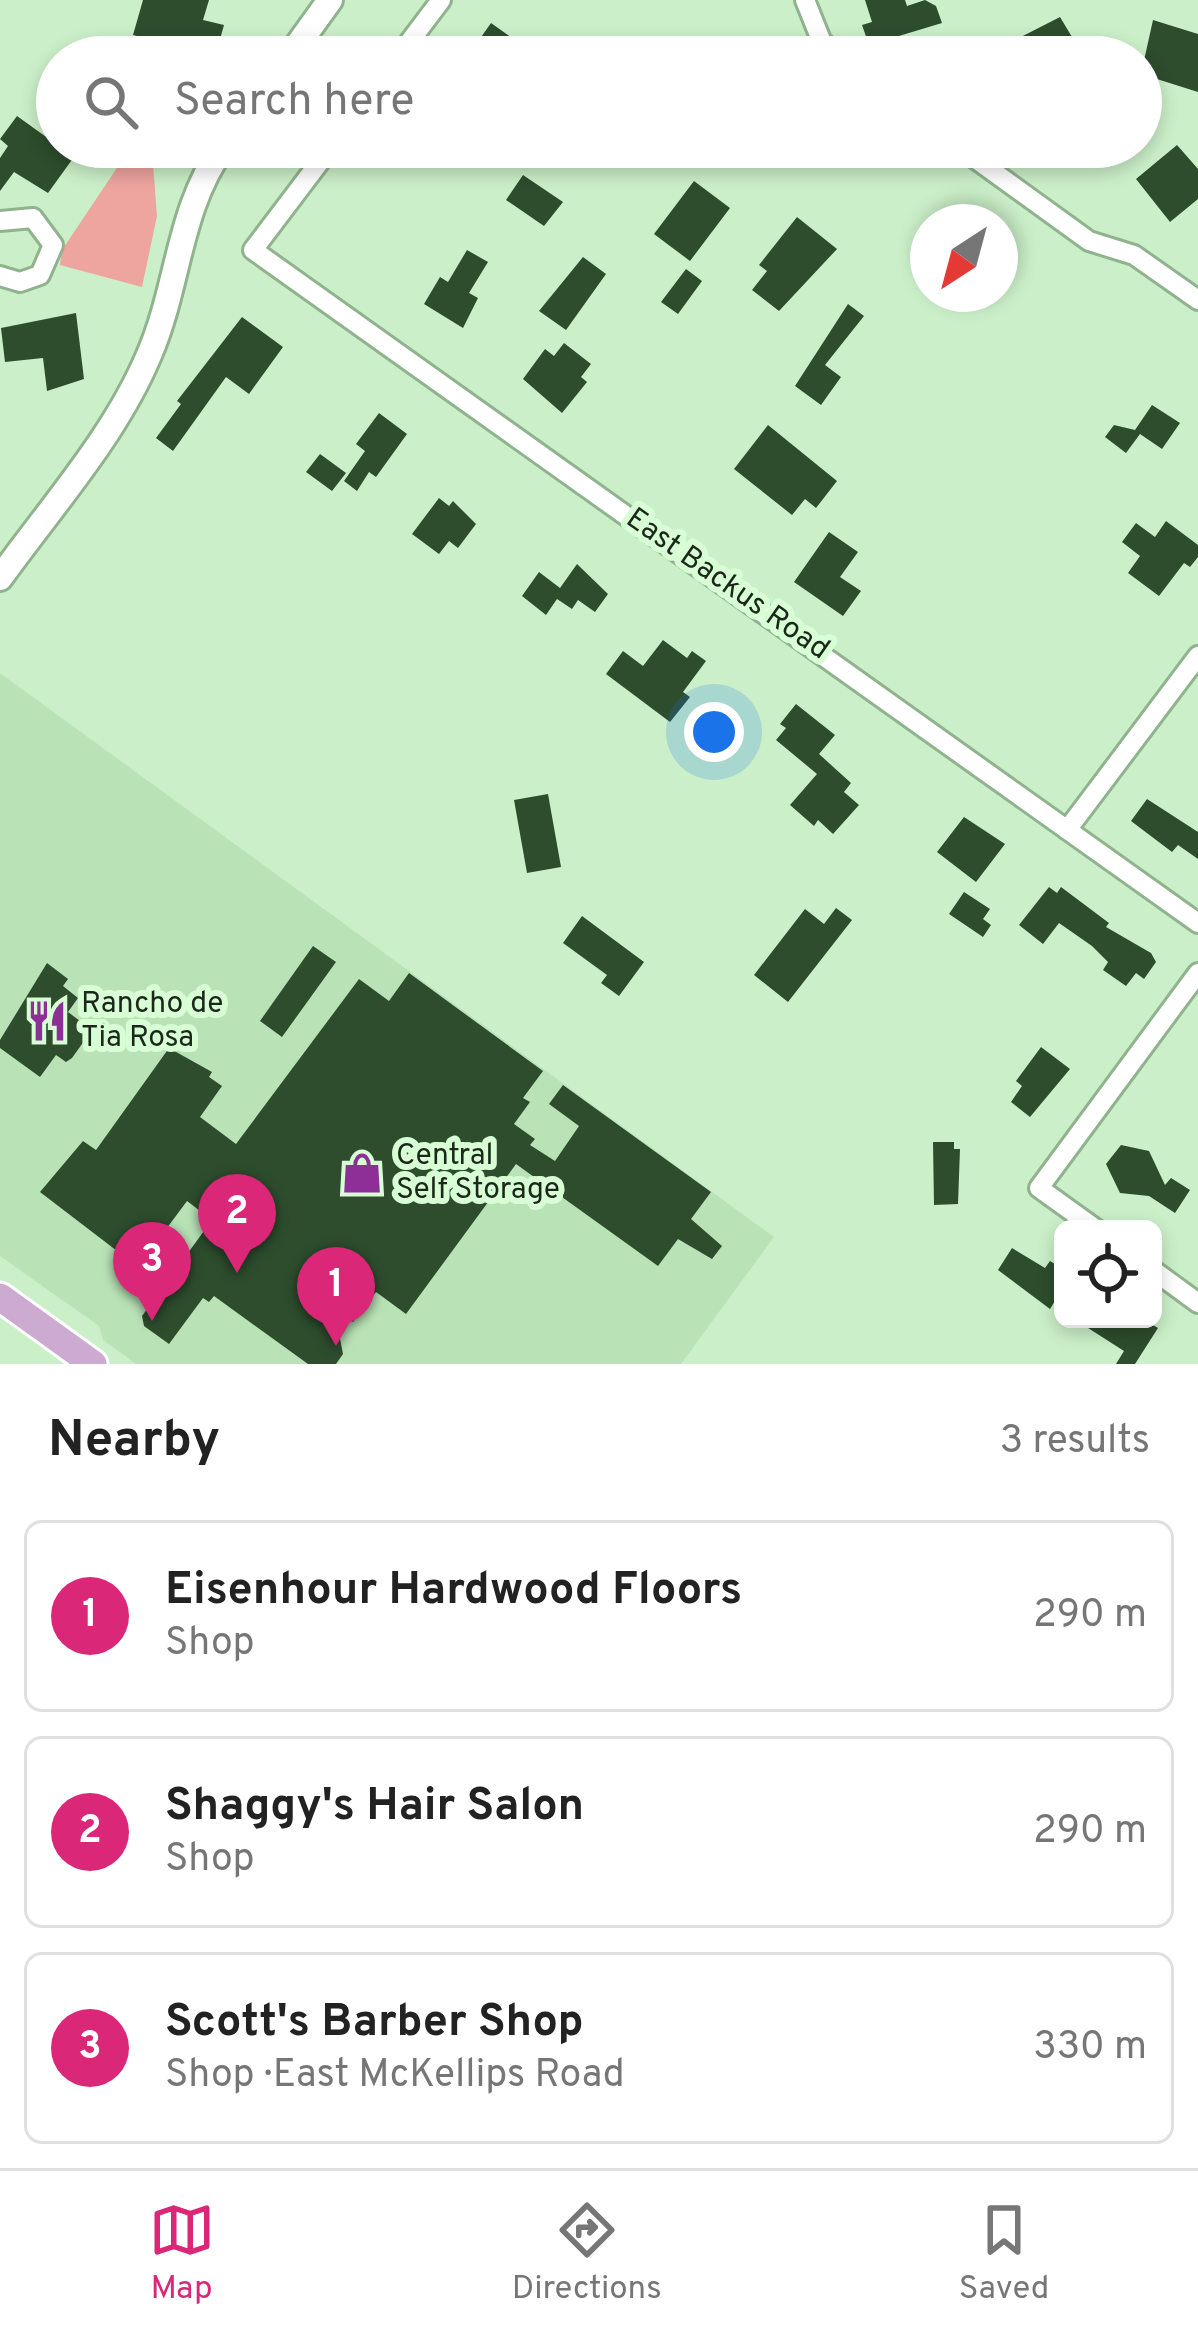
<!DOCTYPE html>
<meta charset="utf-8">
<style>
:root{--surface:#fff;--page:#f2f2f2;--text:#222;--muted:#767676;--line:#e0e0e0;--accent:#db2777}
body{margin:0;font-family:Overpass,sans-serif;background:var(--page);color:var(--text)}
.controls{position:absolute;right:36px;bottom:36px;display:grid;overflow:hidden;border-radius:18px;box-shadow:0 6px 18px #0003}
.controls button{width:108px;height:108px;display:grid;place-items:center;padding:0;border:0;border-bottom:3px solid var(--line);background:var(--surface);color:var(--text);font:60px sans-serif}
.compass{position:absolute;left:910px;top:204px;width:108px;height:108px;border-radius:50%;background:var(--surface);box-shadow:0 6px 18px #0003;rotate:216deg}
.you{position:absolute;left:714px;top:732px;width:42px;height:42px;margin:-30px;border:9px solid #fff;border-radius:50%;background:#1a73e8;box-shadow:0 0 0 18px #1a73e833}
.badge{display:grid;place-items:center;width:78px;height:78px;border-radius:50%;background:var(--accent);color:#fff;font-size:39px;font-weight:700}
.pin{position:absolute;translate:-50% -99px;filter:drop-shadow(0 3px 6px #0008)}
.pin::after{content:'';position:absolute;top:63px;width:42px;height:36px;background:inherit;clip-path:polygon(0 0,100% 0,50% 100%)}
.list{margin:0;padding:0;list-style:none}
h2{display:flex;justify-content:space-between;align-items:center;height:156px;margin:0;padding:0 48px;font-size:51px}
h2 small{font-size:39px;font-weight:400;color:var(--muted)}
.list li{display:grid;grid-template-columns:78px 1fr auto;gap:36px;align-items:center;box-sizing:border-box;height:192px;margin:0 24px 24px;padding:0 24px;border:3px solid var(--line);border-radius:18px}
.list b{display:block;font-size:45px;white-space:nowrap}
.list p{margin:0;font-size:39px;white-space:nowrap;color:var(--muted)}
.list em{font-size:39px;font-style:normal;color:var(--muted)}
.icon{flex:none;width:66px;height:66px;fill:none;stroke:currentColor;stroke-width:2;stroke-linecap:round;stroke-linejoin:round}
.map{position:relative;flex:none;width:1198px;height:1364px;overflow:hidden}
.search{position:absolute;background:var(--surface);box-shadow:0 6px 18px #0003;left:36px;right:36px;top:36px;height:132px;display:flex;align-items:center;gap:30px;box-sizing:border-box;padding:0 42px;border-radius:66px;color:var(--muted);font-size:45px}
.sheet{height:804px;background:var(--surface)}
nav{display:flex;justify-content:space-around;align-items:center;box-sizing:border-box;height:168px;border-top:3px solid var(--line);background:var(--surface);font-size:33px;color:var(--muted)}
nav a{display:grid;justify-items:center;gap:6px}
nav .on{color:var(--accent)}
.map>svg:first-child{display:block}
.built{fill:#b9e3b7}
.green{fill:#eea49f}
.building{fill:#2d4d2d}
.lines{fill:none;stroke-linecap:round;stroke-linejoin:round}
.street-casing{stroke:#90b38e;stroke-width:24}
.secondary-casing{stroke:#90b38e;stroke-width:30}
.primary-casing{stroke:#fff;stroke-width:33}
.street{stroke:#fff;stroke-width:18}
.secondary{stroke:#fff;stroke-width:24}
.primary{stroke:#cdaad0;stroke-width:27}
.labels{text-anchor:middle;dominant-baseline:central;stroke-width:12;stroke-linejoin:round;paint-order:stroke}
.street-label{font-size:30px;fill:#1a2719;stroke:#d8fed6}
.poi-label{font-size:30px;fill:#1a2719;stroke:#d8fed6;text-anchor:start}
</style>
<div class="map">
<svg width="1198" height="1364" viewBox="0 0 1198 1364">
<rect width="100%" height="100%" fill="#cbf0c9"/>
<path class="built" d="M 0,673 L 774,1237 L 681,1364 L 136,1364 L 103,1340 L 99,1326 L 0,1256 Z"/>
<path class="green" d="M 131,147 L 159,147 L 153,164 L 157,216 L 142,287 L 60,265 L 62,250 Z"/>
<path class="building" d="M 143,0 L 209,0 L 203,20 L 224,25 L 215,57 L 133,35 Z
M 865,0 L 905,0 L 907,6 L 925,0 L 936,6 L 942,23 L 869,45 L 862,25 L 872,22 Z
M 1060,17 L 1084,57 L 1020,57 L 1011,42 Z
M 1153,20 L 1198,34 L 1198,92 L 1141,74 Z
M 491,23 L 512,38 L 498,57 L 467,57 Z
M 17,116 L 74,157 L 48,193 L 14,172 L 0,191 L 0,158 L 8,146 L 0,139 Z
M 1177,145 L 1198,169 L 1198,199 L 1170,222 L 1136,179 Z
M 523,175 L 563,202 L 544,226 L 506,200 Z
M 694,181 L 730,208 L 690,261 L 654,234 Z
M 797,217 L 837,249 L 779,311 L 752,290 L 767,271 L 759,265 Z
M 467,250 L 488,262 L 469,293 L 478,298 L 463,328 L 424,304 L 440,277 L 448,282 Z
M 583,257 L 606,274 L 566,330 L 539,311 Z
M 686,269 L 702,281 L 678,314 L 661,302 Z
M 848,304 L 864,316 L 825,365 L 841,377 L 821,405 L 795,386 Z
M 76,313 L 84,379 L 47,391 L 43,358 L 5,362 L 1,328 Z
M 242,317 L 283,347 L 249,394 L 226,377 L 173,451 L 156,438 L 181,404 L 177,401 Z
M 564,343 L 591,364 L 581,377 L 587,382 L 562,413 L 523,379 L 545,349 L 554,356 Z
M 1152,405 L 1180,423 L 1162,449 L 1140,434 L 1126,453 L 1105,437 L 1114,425 L 1135,430 Z
M 379,413 L 407,434 L 376,477 L 369,472 L 357,491 L 344,481 L 365,451 L 356,444 Z
M 768,425 L 837,481 L 816,508 L 805,499 L 792,515 L 734,469 Z
M 320,454 L 346,473 L 332,491 L 306,472 Z
M 439,498 L 449,506 L 453,501 L 476,524 L 458,548 L 449,541 L 439,554 L 412,534 Z
M 1166,521 L 1198,545 L 1198,557 L 1190,567 L 1184,563 L 1159,596 L 1128,573 L 1140,556 L 1122,542 L 1136,523 L 1155,537 Z
M 829,532 L 858,552 L 840,577 L 861,591 L 843,616 L 794,582 Z
M 577,564 L 608,594 L 595,612 L 578,600 L 572,609 L 557,599 L 546,615 L 522,596 L 539,572 L 560,588 Z
M 663,640 L 687,658 L 692,651 L 706,661 L 683,692 L 690,697 L 670,722 L 606,674 L 623,651 L 643,666 Z
M 796,704 L 835,735 L 819,754 L 851,783 L 844,792 L 859,805 L 833,834 L 818,820 L 814,826 L 790,805 L 817,774 L 776,740 L 786,728 L 780,724 Z
M 548,794 L 561,867 L 527,873 L 514,800 Z
M 1147,799 L 1198,832 L 1198,859 L 1178,845 L 1172,852 L 1131,821 Z
M 964,817 L 1005,844 L 976,882 L 937,852 Z
M 1049,887 L 1057,893 L 1061,887 L 1109,923 L 1106,927 L 1151,953 L 1156,962 L 1144,979 L 1136,973 L 1126,986 L 1103,970 L 1108,962 L 1092,946 L 1059,923 L 1043,944 L 1019,925 Z
M 964,892 L 990,909 L 983,919 L 991,925 L 983,937 L 949,914 Z
M 836,908 L 852,920 L 788,1002 L 754,975 L 805,909 L 824,924 Z
M 582,916 L 644,962 L 619,996 L 601,983 L 607,975 L 563,943 Z
M 313,946 L 336,962 L 282,1037 L 260,1021 Z
M 47,963 L 68,979 L 63,986 L 78,998 L 68,1012 L 92,1030 L 72,1058 L 66,1062 L 56,1055 L 40,1077 L 0,1048 L 0,1040 Z
M 409,973 L 543,1071 L 523,1098 L 530,1102 L 514,1124 L 535,1139 L 530,1145 L 555,1161 L 579,1126 L 549,1104 L 563,1085 L 711,1192 L 691,1219 L 722,1246 L 712,1259 L 678,1239 L 658,1266 L 516,1164 L 406,1314 L 376,1292 L 353,1322 L 334,1308 L 343,1354 L 336,1364 L 308,1364 L 214,1296 L 209,1302 L 203,1298 L 169,1344 L 144,1326 L 142,1316 L 212,1220 L 187,1201 L 138,1267 L 40,1192 L 83,1141 L 96,1150 L 169,1048 L 212,1072 L 209,1077 L 222,1086 L 200,1117 L 236,1144 L 359,979 L 389,1001 Z
M 1041,1047 L 1070,1069 L 1030,1117 L 1011,1102 L 1022,1086 L 1016,1081 Z
M 933,1142 L 954,1142 L 954,1149 L 960,1149 L 958,1204 L 934,1205 Z
M 1121,1145 L 1149,1151 L 1165,1185 L 1171,1178 L 1190,1190 L 1175,1213 L 1149,1196 L 1120,1193 L 1106,1164 Z
M 1012,1248 L 1045,1268 L 1050,1261 L 1063,1269 L 1063,1288 L 1050,1309 L 998,1270 Z
M 1074,1319 L 1143,1319 L 1158,1328 L 1135,1364 L 1116,1364 L 1124,1351 Z"/>
<g class="lines">
<g class="street-casing">
<path id="street" d="M 805,0 L 821,40 L 836,57
M 398,57 L 441,0
M 331,147 L 253,250 L 1198,923
M 959,147 L 1089,241 L 1134,255 L 1198,300
M 0,221 L 33,218 L 53,245 L 40,275 L 20,282 L 0,276
M 1067,830 L 1198,656
M 1096,1229 L 1039,1188 L 1198,973
M 1153,1270 L 1198,1303"/>
</g>
<g class="secondary-casing">
<path id="secondary" d="M 289,57 L 330,0
M 0,578 C 51,507 115,436 149,355 C 179,286 178,209 223,147"/>
</g>
<g class="primary-casing">
<path id="primary" d="M 0,1297 L 93,1364"/>
</g>
<use href="#street" class="street"/>
<use href="#secondary" class="secondary"/>
<use href="#primary" class="primary"/>
</g>
<defs>
<g id="restaurant-bare" transform="scale(3.24)"><path d="M-5-6h1v4h1v-4h1v4h1v-4h1v5L-1.5 .5V6h-2V.5L-5-1ZM5-6V6H3V1.5H1.5Q1.5-4 5-6Z" fill="#8e2f98" stroke="#d8fed6" stroke-width="2.5" paint-order="stroke"/></g>
<g id="shop-bare" transform="scale(3.24)"><path d="M-5-2.5h2.3a2.7 3.5 0 0 1 5.4 0H5L5.5 6h-11ZM-1.5-2.5h3a1.5 2.3 0 0 0-3 0Z" fill="#8e2f98" stroke="#d8fed6" stroke-width="2.5" paint-order="stroke"/></g>
</defs>
<g fill-rule="evenodd">
<use href="#restaurant-bare" x="47" y="1021"/>
<use href="#shop-bare" x="362" y="1173"/>
</g>
<g class="labels">
<g class="street-label">
<text transform="translate(727 585) rotate(35)">East Backus Road</text>
</g>
<g class="poi-label">
<text x="81" y="1004">Rancho de<tspan x="81" dy="34">Tia Rosa</tspan></text>
<text x="396" y="1156">Central<tspan x="396" dy="34">Self Storage</tspan></text>
</g>
</g>
</svg>
<div class="controls">
<button><svg class="icon" aria-label="locate" viewBox="0 0 24 24"><circle cx="12" cy="12" r="6"/><path d="M12 2v4M12 18v4M2 12h4M18 12h4"/></svg></button>
</div>
<svg class="compass" viewBox="-18 -18 36 36"><path d="M0-13l5 13h-10z" fill="#e53935"/><path d="M0 13l5-13h-10z" fill="#767676"/></svg>
<div class="you"></div>
<div class="pin badge" style="left:336px;top:1346px">1</div>
<div class="pin badge" style="left:237px;top:1273px">2</div>
<div class="pin badge" style="left:152px;top:1321px">3</div>
<div class="search"><svg class="icon" aria-label="search" viewBox="0 0 24 24"><circle cx="10" cy="10" r="6"/><path d="M15 15l6 6"/></svg>Search here</div>
</div>
<section class="sheet">
<h2>Nearby<small>3 results</small></h2>
<ul class="list">
<li><span class="badge">1</span><div><b>Eisenhour Hardwood Floors</b><p>Shop</p></div><em>290 m</em></li>
<li><span class="badge">2</span><div><b>Shaggy's Hair Salon</b><p>Shop</p></div><em>290 m</em></li>
<li><span class="badge">3</span><div><b>Scott's Barber Shop</b><p>Shop · East McKellips Road</p></div><em>330 m</em></li>
</ul>
</section>
<nav>
<a class="on"><svg class="icon" aria-label="map" viewBox="0 0 24 24"><path d="M3 6l6-2 6 2 6-2v14l-6 2-6-2-6 2zM9 4v14M15 6v14"/></svg>Map</a>
<a><svg class="icon" aria-label="directions" viewBox="0 0 24 24"><path d="M12 3l9 9-9 9-9-9zM9 14v-3h6M13 9l2 2-2 2"/></svg>Directions</a>
<a><svg class="icon" aria-label="saved" viewBox="0 0 24 24"><path d="M7 4h10v16l-5-4-5 4z"/></svg>Saved</a>
</nav>
